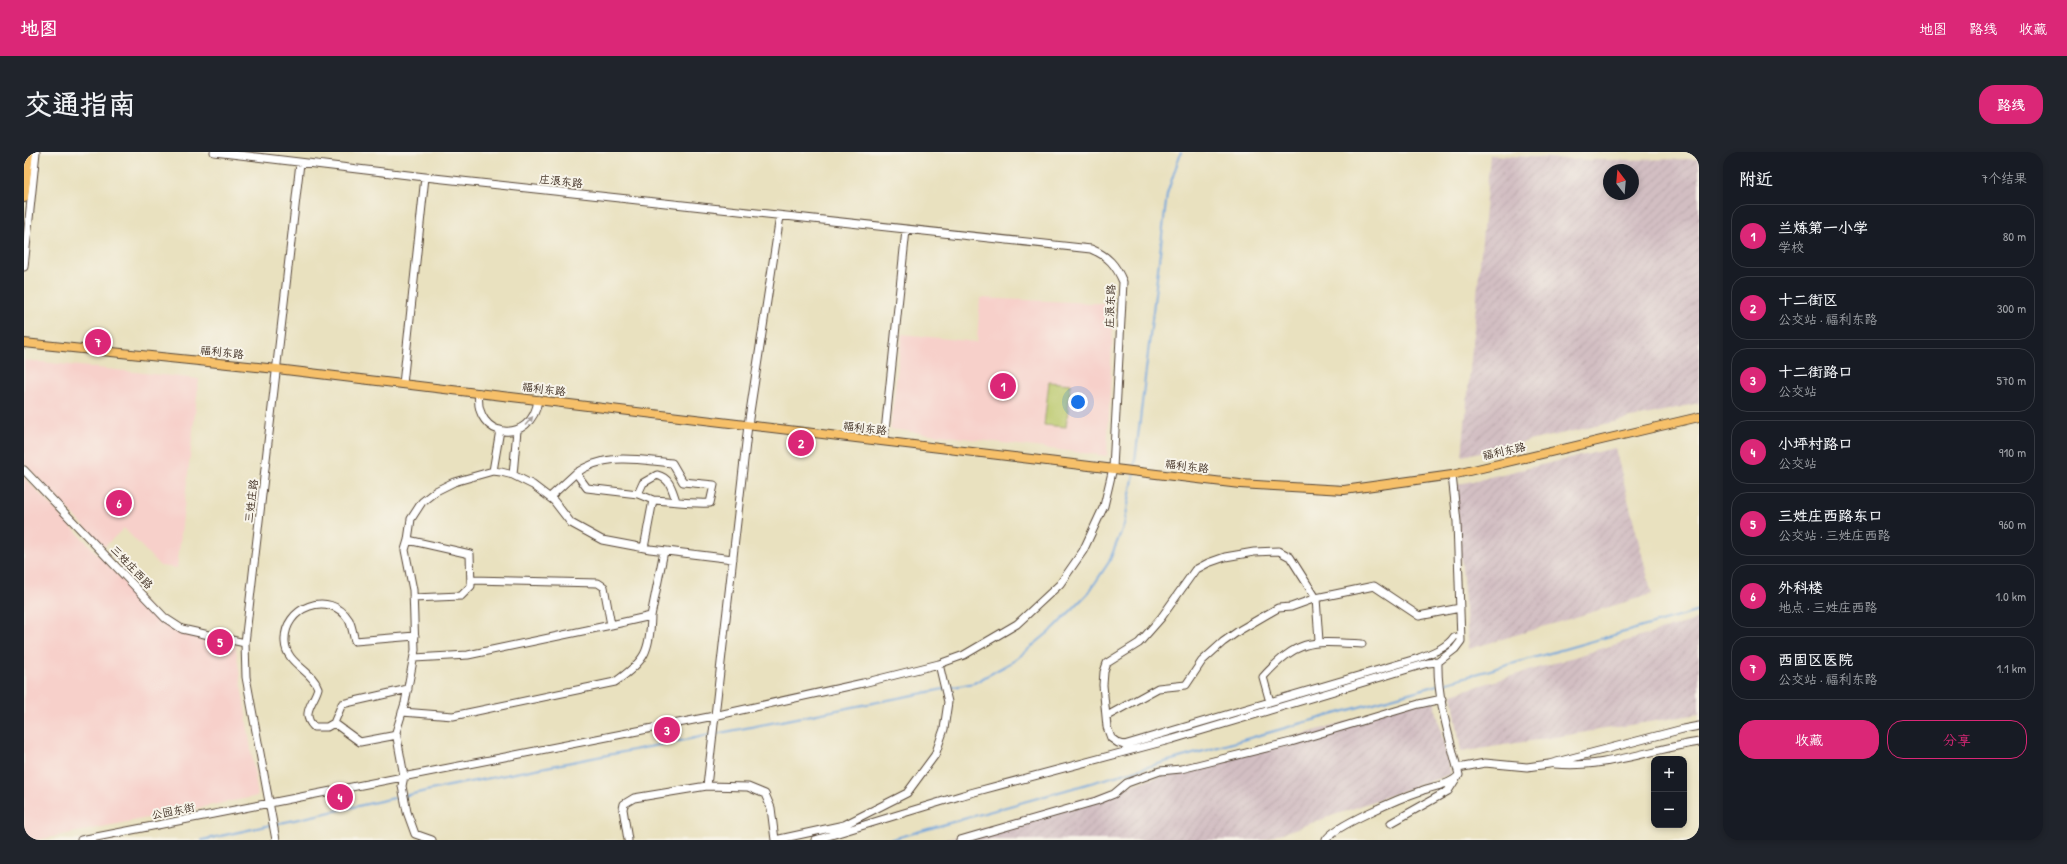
<!DOCTYPE html>
<html lang="zh">
<meta charset="utf-8">
<style>
:root{--surface:#171b24;--page:#20242c;--text:#f1f3f6;--muted:#9ea1a6;--line:#363941;--accent:#db2777}
body{margin:0;font-family:"Patrick Hand","LXGW WenKai TC",sans-serif;background:var(--page);color:var(--text)}
.controls{position:absolute;right:12px;bottom:12px;display:grid;overflow:hidden;border-radius:8px;box-shadow:0 2px 6px #0003}
.controls button{width:36px;height:36px;display:grid;place-items:center;padding:0;border:0;border-bottom:1px solid var(--line);background:var(--surface);color:var(--text);font:20px sans-serif}
.compass{position:absolute;left:1579px;top:12px;width:36px;height:36px;border-radius:50%;background:var(--surface);box-shadow:0 2px 6px #0003;rotate:344deg}
.you{position:absolute;left:1054px;top:250px;width:14px;height:14px;margin:-10px;border:3px solid #fff;border-radius:50%;background:#1a73e8;box-shadow:0 0 0 6px #1a73e833}
.badge{display:grid;place-items:center;width:26px;height:26px;border-radius:50%;background:var(--accent);color:#fff;font-size:13px;font-weight:700}
.pin{position:absolute;translate:-50% -50%;border:2px solid #fff;box-shadow:0 1px 4px #0006}
.list{margin:0;padding:0;list-style:none}
h2{display:flex;justify-content:space-between;align-items:center;height:52px;margin:0;padding:0 16px;font-size:17px}
h2 small{font-size:13px;font-weight:400;color:var(--muted)}
.list li{display:grid;grid-template-columns:26px 1fr auto;gap:12px;align-items:center;box-sizing:border-box;height:64px;margin:0 8px 8px;padding:0 8px;border:1px solid var(--line);border-radius:16px}
.list b{display:block;font-size:15px;white-space:nowrap}
.list p{margin:0;font-size:13px;white-space:nowrap;color:var(--muted)}
.list em{font-size:13px;font-style:normal;color:var(--muted)}
.actions{display:flex;gap:8px;padding:12px 16px}
.actions a{flex:1;padding:9px 0;border:1px solid var(--accent);border-radius:16px;text-align:center;font-size:14px;color:var(--accent)}
.actions .main{background:var(--accent);color:#fff}
.map{position:relative;flex:none;width:1675px;height:688px;overflow:hidden;border-radius:16px}
header{display:flex;align-items:center;gap:24px;box-sizing:border-box;height:56px;padding:0 20px;background:var(--accent);color:#fff}
header strong{font-size:19px}
nav{display:flex;gap:22px;margin-inline-start:auto;font-size:14px}
.intro{display:flex;align-items:center;justify-content:space-between;box-sizing:border-box;height:96px;padding:0 24px}
h1{margin:0;font-size:28px}
.button{padding:10px 18px;border-radius:16px;background:var(--accent);color:#fff;font-size:14px;font-weight:700}
main{display:flex;gap:24px;padding:0 24px}
aside{flex:1;background:var(--surface);border-radius:16px;box-shadow:0 2px 6px #0003}
.map>svg:first-child{display:block}
.built{fill:#f7d0ca}
.industrial{fill:url(#industrial-furrows);fill-rule:evenodd}
.park{fill:#bac86a;stroke:#7a7944}
.lines{fill:none;stroke-linecap:round;stroke-linejoin:round}
.stream{stroke:#6fa4dc;stroke-width:2}
.minor-casing{stroke:#554536;stroke-width:9}
.major-casing{stroke:#554536;stroke-width:10}
.minor{stroke:#fff;stroke-width:7}
.major{stroke:#f6c06b;stroke-width:8}
.oneway{fill:#a79f9a}
.labels{text-anchor:middle;dominant-baseline:central;stroke-width:4;stroke-linejoin:round;paint-order:stroke}
.street-label{font-size:11px;fill:#3b2a1e;stroke:#f7f3e8}
</style>
<header>
<strong>地图</strong>
<nav><a>地图</a><a>路线</a><a>收藏</a></nav>
</header>
<div class="intro"><h1>交通指南</h1><a class="button">路线</a></div>
<main>
<div class="map">
<svg width="1675" height="688" viewBox="0 0 1675 688">
<defs>
<pattern id="industrial-furrows" width="10" height="10" patternUnits="userSpaceOnUse"><rect width="10" height="10" fill="#d2bec2"/><path d="M-1 1l2-2M0 10L10 0M9 11l2-2" fill="none" stroke="#b5a3a6"/></pattern>
</defs>
<rect width="100%" height="100%" fill="#f7f3e8"/>
<filter id="ink" filterUnits="userSpaceOnUse"><feTurbulence type="fractalNoise" baseFrequency=".025" numOctaves="2"/><feDisplacementMap in="SourceGraphic" scale="8" xChannelSelector="R" yChannelSelector="G"/><feConvolveMatrix kernelMatrix="1 2 1 2 8 2 1 2 1" color-interpolation-filters="sRGB"/></filter>
<filter id="wash" filterUnits="userSpaceOnUse"><feTurbulence type="fractalNoise" baseFrequency=".012" numOctaves="4" result="noise"/><feDisplacementMap in="SourceGraphic" scale="16" xChannelSelector="R" yChannelSelector="G"/><feGaussianBlur stdDeviation="0.9" result="paint"/><feColorMatrix in="noise" values="0 0 0 0 0 0 0 0 0 0 0 0 0 0 0 0 0 1.4 0 .05"/><feComposite in="paint" operator="in"/></filter>
<g filter="url(#wash)">
<rect width="100%" height="100%" fill="#e9e1bf"/>
<path class="built" d="M 956,146 L 1090,152 L 1083,304 L 866,277 L 878,182 L 953,190 Z
M 0,208 L 175,227 L 153,416 L 136,414 L 100,376 L 80,395 L 0,311 Z
M 0,325 L 135,466 L 151,477 L 211,491 L 234,644 L 13,688 L 0,688 Z"/>
<path class="industrial" d="M 1466,3 L 1568,8 L 1675,7 L 1675,251 L 1438,304 ZM 1585,18 L 1609,18 L 1609,42 L 1585,42 Z
M 1591,296 L 1628,442 L 1445,497 L 1431,333 Z
M 1675,467 L 1675,562 L 1437,600 L 1428,542 Z
M 1409,544 L 1427,622 L 1239,688 L 919,688 Z"/>
<path class="park" d="M 1025,230 L 1047,232 L 1042,275 L 1020,273 Z"/>
<g class="lines">
<path class="stream" d="M 1110,318 L 1143,42 L 1157,0
M 691,582 L 950,531 L 990,509 L 1030,476 L 1065,440 L 1085,410 L 1100,373 L 1110,322
M 252,672 L 425,634 L 686,583
M 178,688 L 247,673
M 865,688 L 1675,459"/>
</g>
</g>
<g filter="url(#ink)">
<g class="lines">
<g class="minor-casing">
<path id="minor" d="M 0,115 L 12,0
M 379,232 L 401,25
M 455,241 C 449,287 508,294 514,248
M 860,289 L 882,78
M 0,318 L 141,466 L 158,477 L 221,491
M 469,319 L 476,278
M 552,321 C 583,300 613,308 648,311 L 659,330 L 690,333 L 686,351 C 667,352 649,349 629,348
M 489,323 L 493,278
M 614,342 L 619,331 L 633,323 C 646,326 648,337 652,349
M 526,345 L 552,321 L 563,336 L 614,342 L 629,348 L 620,396
M 384,388 L 446,402 L 447,434 L 437,444 L 389,446
M 587,473 L 627,464 L 640,399
M 1295,489 L 1292,446 L 1266,405 L 1255,399 L 1230,400 L 1201,405 L 1184,411 L 1171,418 L 1137,466 L 1115,491 L 1083,511 L 1080,520 L 1079,533 L 1083,575 L 1087,586 L 1094,591 L 1100,593 L 1395,506 C 1407,501 1423,496 1430,485
M 390,506 L 444,503 L 587,473 L 580,435 L 574,431 L 447,428
M 1246,550 L 1239,525 C 1275,486 1287,489 1338,492
M 378,560 L 429,564 L 591,530 C 621,509 626,500 627,464
M 1083,564 L 1134,536 L 1162,533 L 1178,509 L 1199,490 L 1216,478 L 1254,456 L 1267,455 L 1292,446 L 1350,434 L 1395,464 L 1436,456
M 310,571 L 303,575 L 290,575 C 276,561 290,551 294,536 C 288,518 262,512 261,490 C 259,455 306,437 325,468 C 328,474 329,483 331,489 L 391,484
M 373,583 L 336,590 L 310,571 L 318,552 L 384,537
M 1531,612 C 1579,617 1628,597 1675,590
M 1434,616 L 1461,611 L 1503,615 L 1525,612 L 1659,577 L 1675,574
M 683,634 L 724,273 L 756,64
M 1367,671 L 1424,639 L 1431,628
M 57,688 L 690,564 L 839,531 L 915,512 L 940,503 L 993,472 L 1036,432 L 1059,399 L 1080,354 L 1089,316 L 1099,130 C 1092,113 1084,104 1067,97 L 401,25 L 190,0
M 252,688 L 222,525 L 221,491 L 276,11
M 408,688 L 391,682 L 383,660 L 378,634 L 380,624 L 372,580 L 381,551 L 391,498 L 389,438 L 381,398 L 384,388 L 387,367 L 398,350 L 412,339 L 430,330 L 469,319 L 477,320 L 489,323 L 509,333 L 530,349 L 547,371 L 578,388 L 626,397 L 709,407
M 604,688 L 599,657 L 600,652 L 610,646 L 683,634 L 724,635 L 741,642 L 747,656 L 751,688 L 820,673 L 883,641 L 911,603 L 920,577 L 924,550 L 915,512
M 791,688 L 939,643 L 1149,587 L 1404,511 L 1414,510
M 936,688 L 1072,649 L 1090,642 L 1103,631 L 1136,619 L 1157,617 L 1267,590 L 1395,552 L 1418,547
M 1302,688 C 1309,674 1379,645 1397,639 C 1409,634 1427,633 1435,623 C 1426,587 1413,548 1414,510 L 1431,497 L 1437,489 L 1433,370 L 1428,323"/>
</g>
<g class="major-casing">
<path id="major" d="M 0,46 L 5,0
M 0,191 L 253,217 L 1216,332 L 1320,338 L 1428,323 L 1675,265"/>
</g>
<use href="#minor" class="minor"/>
<use href="#major" class="major"/>
</g>
<defs><path id="oneway-solid" d="M-6-.8H1V-3.2L6.5 0L1 3.2V.8H-6Z"/></defs>
<use class="oneway" href="#oneway-solid" transform="translate(505 269) rotate(-49)"/>
</g>
<g class="labels">
<g class="street-label">
<text transform="translate(537 29) rotate(6)">庄浪东路</text>
<text transform="translate(1086 154) rotate(-88)">庄浪东路</text>
<text transform="translate(198 200) rotate(6)">福利东路</text>
<text transform="translate(520 237) rotate(7)">福利东路</text>
<text transform="translate(841 276) rotate(7)">福利东路</text>
<text transform="translate(1480 299) rotate(-13)">福利东路</text>
<text transform="translate(1163 314) rotate(7)">福利东路</text>
<text transform="translate(227 349) rotate(-83)">三姓庄路</text>
<text transform="translate(108 415) rotate(46)">三姓庄西路</text>
<text transform="translate(149 659) rotate(-11)">公园东街</text>
</g>
</g>
</svg>
<div class="controls">
<button>+</button>
<button>−</button>
</div>
<svg class="compass" viewBox="-18 -18 36 36"><path d="M0-13l5 13h-10z" fill="#e53935"/><path d="M0 13l5-13h-10z" fill="#9ea1a6"/></svg>
<div class="you"></div>
<div class="pin badge" style="left:979px;top:234px">1</div>
<div class="pin badge" style="left:777px;top:291px">2</div>
<div class="pin badge" style="left:643px;top:578px">3</div>
<div class="pin badge" style="left:316px;top:645px">4</div>
<div class="pin badge" style="left:196px;top:490px">5</div>
<div class="pin badge" style="left:95px;top:351px">6</div>
<div class="pin badge" style="left:74px;top:190px">7</div>
</div>
<aside>
<h2>附近<small>7个结果</small></h2>
<ul class="list">
<li><span class="badge">1</span><div><b>兰炼第一小学</b><p>学校</p></div><em>80 m</em></li>
<li><span class="badge">2</span><div><b>十二街区</b><p>公交站 · 福利东路</p></div><em>300 m</em></li>
<li><span class="badge">3</span><div><b>十二街路口</b><p>公交站</p></div><em>570 m</em></li>
<li><span class="badge">4</span><div><b>小坪村路口</b><p>公交站</p></div><em>910 m</em></li>
<li><span class="badge">5</span><div><b>三姓庄西路东口</b><p>公交站 · 三姓庄西路</p></div><em>960 m</em></li>
<li><span class="badge">6</span><div><b>外科楼</b><p>地点 · 三姓庄西路</p></div><em>1.0 km</em></li>
<li><span class="badge">7</span><div><b>西固区医院</b><p>公交站 · 福利东路</p></div><em>1.1 km</em></li>
</ul>
<div class="actions"><a class="main">收藏</a><a>分享</a></div>
</aside>
</main>
